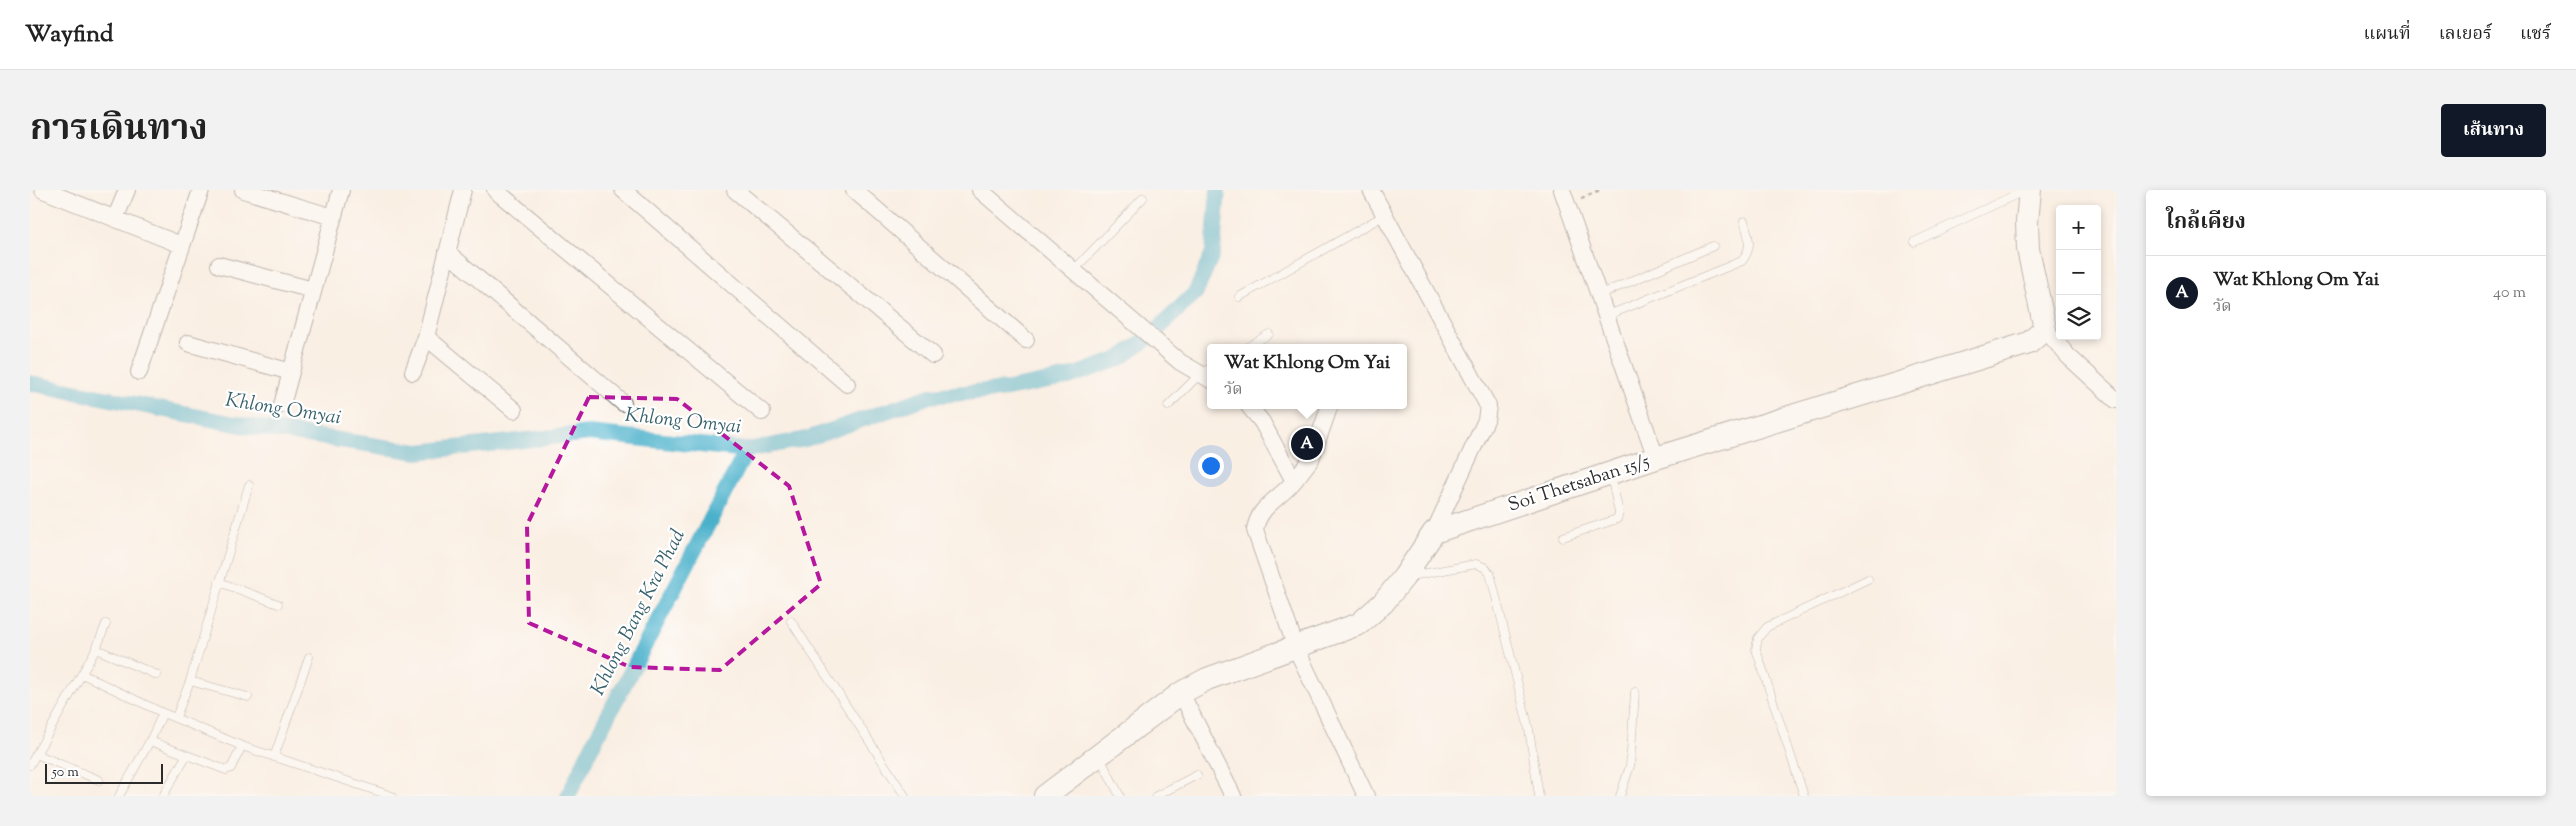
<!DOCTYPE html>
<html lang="th">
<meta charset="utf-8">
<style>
:root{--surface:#fff;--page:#f2f2f2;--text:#222;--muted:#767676;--line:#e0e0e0;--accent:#111827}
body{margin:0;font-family:"Sorts Mill Goudy","Noto Serif Thai",serif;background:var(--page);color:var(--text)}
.controls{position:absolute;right:15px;top:15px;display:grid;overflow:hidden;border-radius:5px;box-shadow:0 2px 8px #0003}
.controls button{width:45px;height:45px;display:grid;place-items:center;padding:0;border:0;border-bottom:1px solid var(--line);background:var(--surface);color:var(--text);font:25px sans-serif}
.scale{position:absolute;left:15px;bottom:12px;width:118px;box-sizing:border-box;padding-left:5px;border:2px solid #2b2b2b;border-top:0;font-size:14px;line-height:18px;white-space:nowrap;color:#2b2b2b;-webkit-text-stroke:4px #fff;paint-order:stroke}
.you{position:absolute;left:1180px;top:275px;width:18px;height:18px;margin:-12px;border:4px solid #fff;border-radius:50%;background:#1a73e8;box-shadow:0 0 0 8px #1a73e833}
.badge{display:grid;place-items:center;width:32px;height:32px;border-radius:50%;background:var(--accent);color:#fff;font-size:16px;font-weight:700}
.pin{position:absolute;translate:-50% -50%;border:2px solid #fff;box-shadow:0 1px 5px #0006}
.popup{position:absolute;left:1177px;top:154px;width:200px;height:65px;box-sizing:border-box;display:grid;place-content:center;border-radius:5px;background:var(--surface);filter:drop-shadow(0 1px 4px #0005);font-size:16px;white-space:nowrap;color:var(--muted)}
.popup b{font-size:19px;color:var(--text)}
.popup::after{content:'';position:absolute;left:50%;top:100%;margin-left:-10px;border:10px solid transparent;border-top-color:var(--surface)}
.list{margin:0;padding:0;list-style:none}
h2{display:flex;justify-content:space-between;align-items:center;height:65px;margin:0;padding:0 20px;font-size:21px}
h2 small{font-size:16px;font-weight:400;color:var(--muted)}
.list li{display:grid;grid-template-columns:32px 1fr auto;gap:15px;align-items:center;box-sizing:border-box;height:75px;padding:0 20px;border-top:1px solid var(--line)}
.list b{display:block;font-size:19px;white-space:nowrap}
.list p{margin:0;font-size:16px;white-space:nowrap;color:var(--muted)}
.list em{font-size:16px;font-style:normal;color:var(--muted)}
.icon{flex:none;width:28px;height:28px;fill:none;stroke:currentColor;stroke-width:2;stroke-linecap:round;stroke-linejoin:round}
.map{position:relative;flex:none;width:2086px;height:606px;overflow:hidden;border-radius:5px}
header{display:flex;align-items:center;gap:30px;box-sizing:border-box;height:70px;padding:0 25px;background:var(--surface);border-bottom:1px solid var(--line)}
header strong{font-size:24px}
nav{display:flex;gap:28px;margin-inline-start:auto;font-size:18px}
.intro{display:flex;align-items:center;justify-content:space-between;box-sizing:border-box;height:120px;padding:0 30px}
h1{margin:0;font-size:35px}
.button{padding:12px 22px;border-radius:5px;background:var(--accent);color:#fff;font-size:18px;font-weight:700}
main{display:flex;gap:30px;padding:0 30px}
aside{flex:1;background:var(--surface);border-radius:5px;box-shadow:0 2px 8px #0003}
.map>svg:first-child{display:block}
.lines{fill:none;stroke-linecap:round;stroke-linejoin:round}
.canal{stroke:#4cb1cb;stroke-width:16}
.lane-casing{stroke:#73706b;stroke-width:9}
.street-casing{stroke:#73706b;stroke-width:18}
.secondary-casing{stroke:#73706b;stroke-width:24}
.path{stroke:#73706b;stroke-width:3;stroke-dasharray:4 4;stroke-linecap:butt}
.lane{stroke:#fff;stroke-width:8}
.street{stroke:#fff;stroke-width:16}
.secondary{stroke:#fff;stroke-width:22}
.marked{fill:none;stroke:#b5179e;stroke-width:4;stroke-dasharray:10 6;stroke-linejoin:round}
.labels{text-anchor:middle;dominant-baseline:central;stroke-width:4.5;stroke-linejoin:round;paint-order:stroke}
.street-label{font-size:19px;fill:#2b2b2b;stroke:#fff}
.water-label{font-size:20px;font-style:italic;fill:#38616b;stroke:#fff}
</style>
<header>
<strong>Wayfind</strong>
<nav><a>แผนที่</a><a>เลเยอร์</a><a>แชร์</a></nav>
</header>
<div class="intro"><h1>การเดินทาง</h1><a class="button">เส้นทาง</a></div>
<main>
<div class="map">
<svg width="2086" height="606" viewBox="0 0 2086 606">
<rect width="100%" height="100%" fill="#fff"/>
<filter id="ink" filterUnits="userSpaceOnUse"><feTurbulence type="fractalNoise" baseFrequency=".02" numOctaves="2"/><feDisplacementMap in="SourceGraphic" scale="10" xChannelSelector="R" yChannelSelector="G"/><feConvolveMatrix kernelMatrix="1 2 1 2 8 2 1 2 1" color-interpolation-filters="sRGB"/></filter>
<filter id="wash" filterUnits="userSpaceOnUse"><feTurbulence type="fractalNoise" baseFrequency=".0096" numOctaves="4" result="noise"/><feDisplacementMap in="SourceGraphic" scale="20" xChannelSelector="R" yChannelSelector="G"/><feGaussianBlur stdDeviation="1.12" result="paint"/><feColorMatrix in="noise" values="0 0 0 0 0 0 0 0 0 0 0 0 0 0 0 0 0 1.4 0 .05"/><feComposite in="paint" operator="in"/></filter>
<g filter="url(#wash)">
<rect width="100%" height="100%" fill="#faefe3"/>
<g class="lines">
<path class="canal" d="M 0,193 L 205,234 L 388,262 L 559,243 L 717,260 L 776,249 L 900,206 L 978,199 L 1039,187 L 1089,169 L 1121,146 L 1166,102 L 1183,62 L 1188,0
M 538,606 L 562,556 L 717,260"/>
</g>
</g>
<g filter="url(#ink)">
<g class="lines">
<g class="lane-casing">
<path id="lane" d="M 1884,52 L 1996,0
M 1043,81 L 1113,8
M 1569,105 L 1683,56
M 1209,107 L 1355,25
M 1576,126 L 1712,71 C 1723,57 1719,47 1714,31
M 1216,158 L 1239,144
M 1138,216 L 1170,184 L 1181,178
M 1533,347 L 1587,329 L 1589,323 L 1581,286
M 1381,386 L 1446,374 L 1454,377 L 1460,383 L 1499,539 L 1509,606
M 189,392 L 248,414
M 761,431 L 875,606
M 66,459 L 76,434
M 52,484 L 133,523 L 212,556 L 362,606
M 160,491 L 218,507
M 146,527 L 160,491 L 219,295
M 120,551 L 196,580 L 201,578 L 212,556
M 6,564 L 69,590
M 244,567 L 279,467
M 1070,568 L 1090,606
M 0,575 L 66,459 L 127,485
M 89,606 L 120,551 L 133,523
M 133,606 L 156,566
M 1126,606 L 1167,585
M 1590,606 L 1600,576 L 1605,502
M 1774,606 L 1726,459 L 1728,448 L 1737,437 L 1838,389"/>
</g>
<g class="street-casing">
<path id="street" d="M 13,0 L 151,55
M 213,0 L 303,27
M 433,0 L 396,147 L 484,220
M 465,0 L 732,222
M 593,0 L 817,194
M 705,0 L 903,165
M 824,0 L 996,150
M 950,0 L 1150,172 L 1181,190
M 1341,0 L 1458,216 L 1456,230 L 1404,342
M 1532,0 L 1626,268
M 85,29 L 97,0
M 417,62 L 593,213
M 189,75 L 283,100
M 2015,139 L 2038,166 L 2086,210
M 158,153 L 261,182
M 109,182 L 171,0
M 383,182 L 396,147
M 252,215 L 311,0
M 1218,215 L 1232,232 L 1264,291 C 1249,310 1229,315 1225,340 L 1266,458 L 1336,606
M 1264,291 L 1281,269 L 1300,215
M 1151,503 L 1203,606"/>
</g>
<g class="secondary-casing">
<path id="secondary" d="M 1015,606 L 1151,503 L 1177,489 L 1329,434 L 1353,413 L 1374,387 L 1404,342 L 1626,268 L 1999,153 L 2015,139 L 1998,59 L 1997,32 L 2000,0"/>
</g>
<path class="path" d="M 1551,9 L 1569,0"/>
<use href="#lane" class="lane"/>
<use href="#street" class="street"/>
<use href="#secondary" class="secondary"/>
</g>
</g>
<path d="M0 0H2086V606H0ZM 559,207 L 647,209 L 759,296 L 791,394 L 690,480 L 600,477 L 499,433 L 497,335 Z" fill="#faefe3" fill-opacity=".55" fill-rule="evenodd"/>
<path class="marked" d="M 559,207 L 647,209 L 759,296 L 791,394 L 690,480 L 600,477 L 499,433 L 497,335 Z"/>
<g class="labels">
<g class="street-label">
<text transform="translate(1549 294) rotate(-18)">Soi Thetsaban 15/5</text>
</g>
<g class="water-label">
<text transform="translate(253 220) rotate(9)">Khlong Omyai</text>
<text transform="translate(653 232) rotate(6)">Khlong Omyai</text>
<text transform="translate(609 423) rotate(-63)">Khlong Bang Kra Phad</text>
</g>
</g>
</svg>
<div class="controls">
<button>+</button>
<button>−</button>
<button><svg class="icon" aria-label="layers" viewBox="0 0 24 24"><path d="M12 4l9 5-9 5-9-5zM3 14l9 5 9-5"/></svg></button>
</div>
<div class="scale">50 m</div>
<div class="you"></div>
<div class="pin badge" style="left:1277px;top:254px">A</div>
<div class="popup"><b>Wat Khlong Om Yai</b>วัด</div>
</div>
<aside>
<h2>ใกล้เคียง<small></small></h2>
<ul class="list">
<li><span class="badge">A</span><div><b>Wat Khlong Om Yai</b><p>วัด</p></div><em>40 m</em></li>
</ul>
</aside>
</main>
